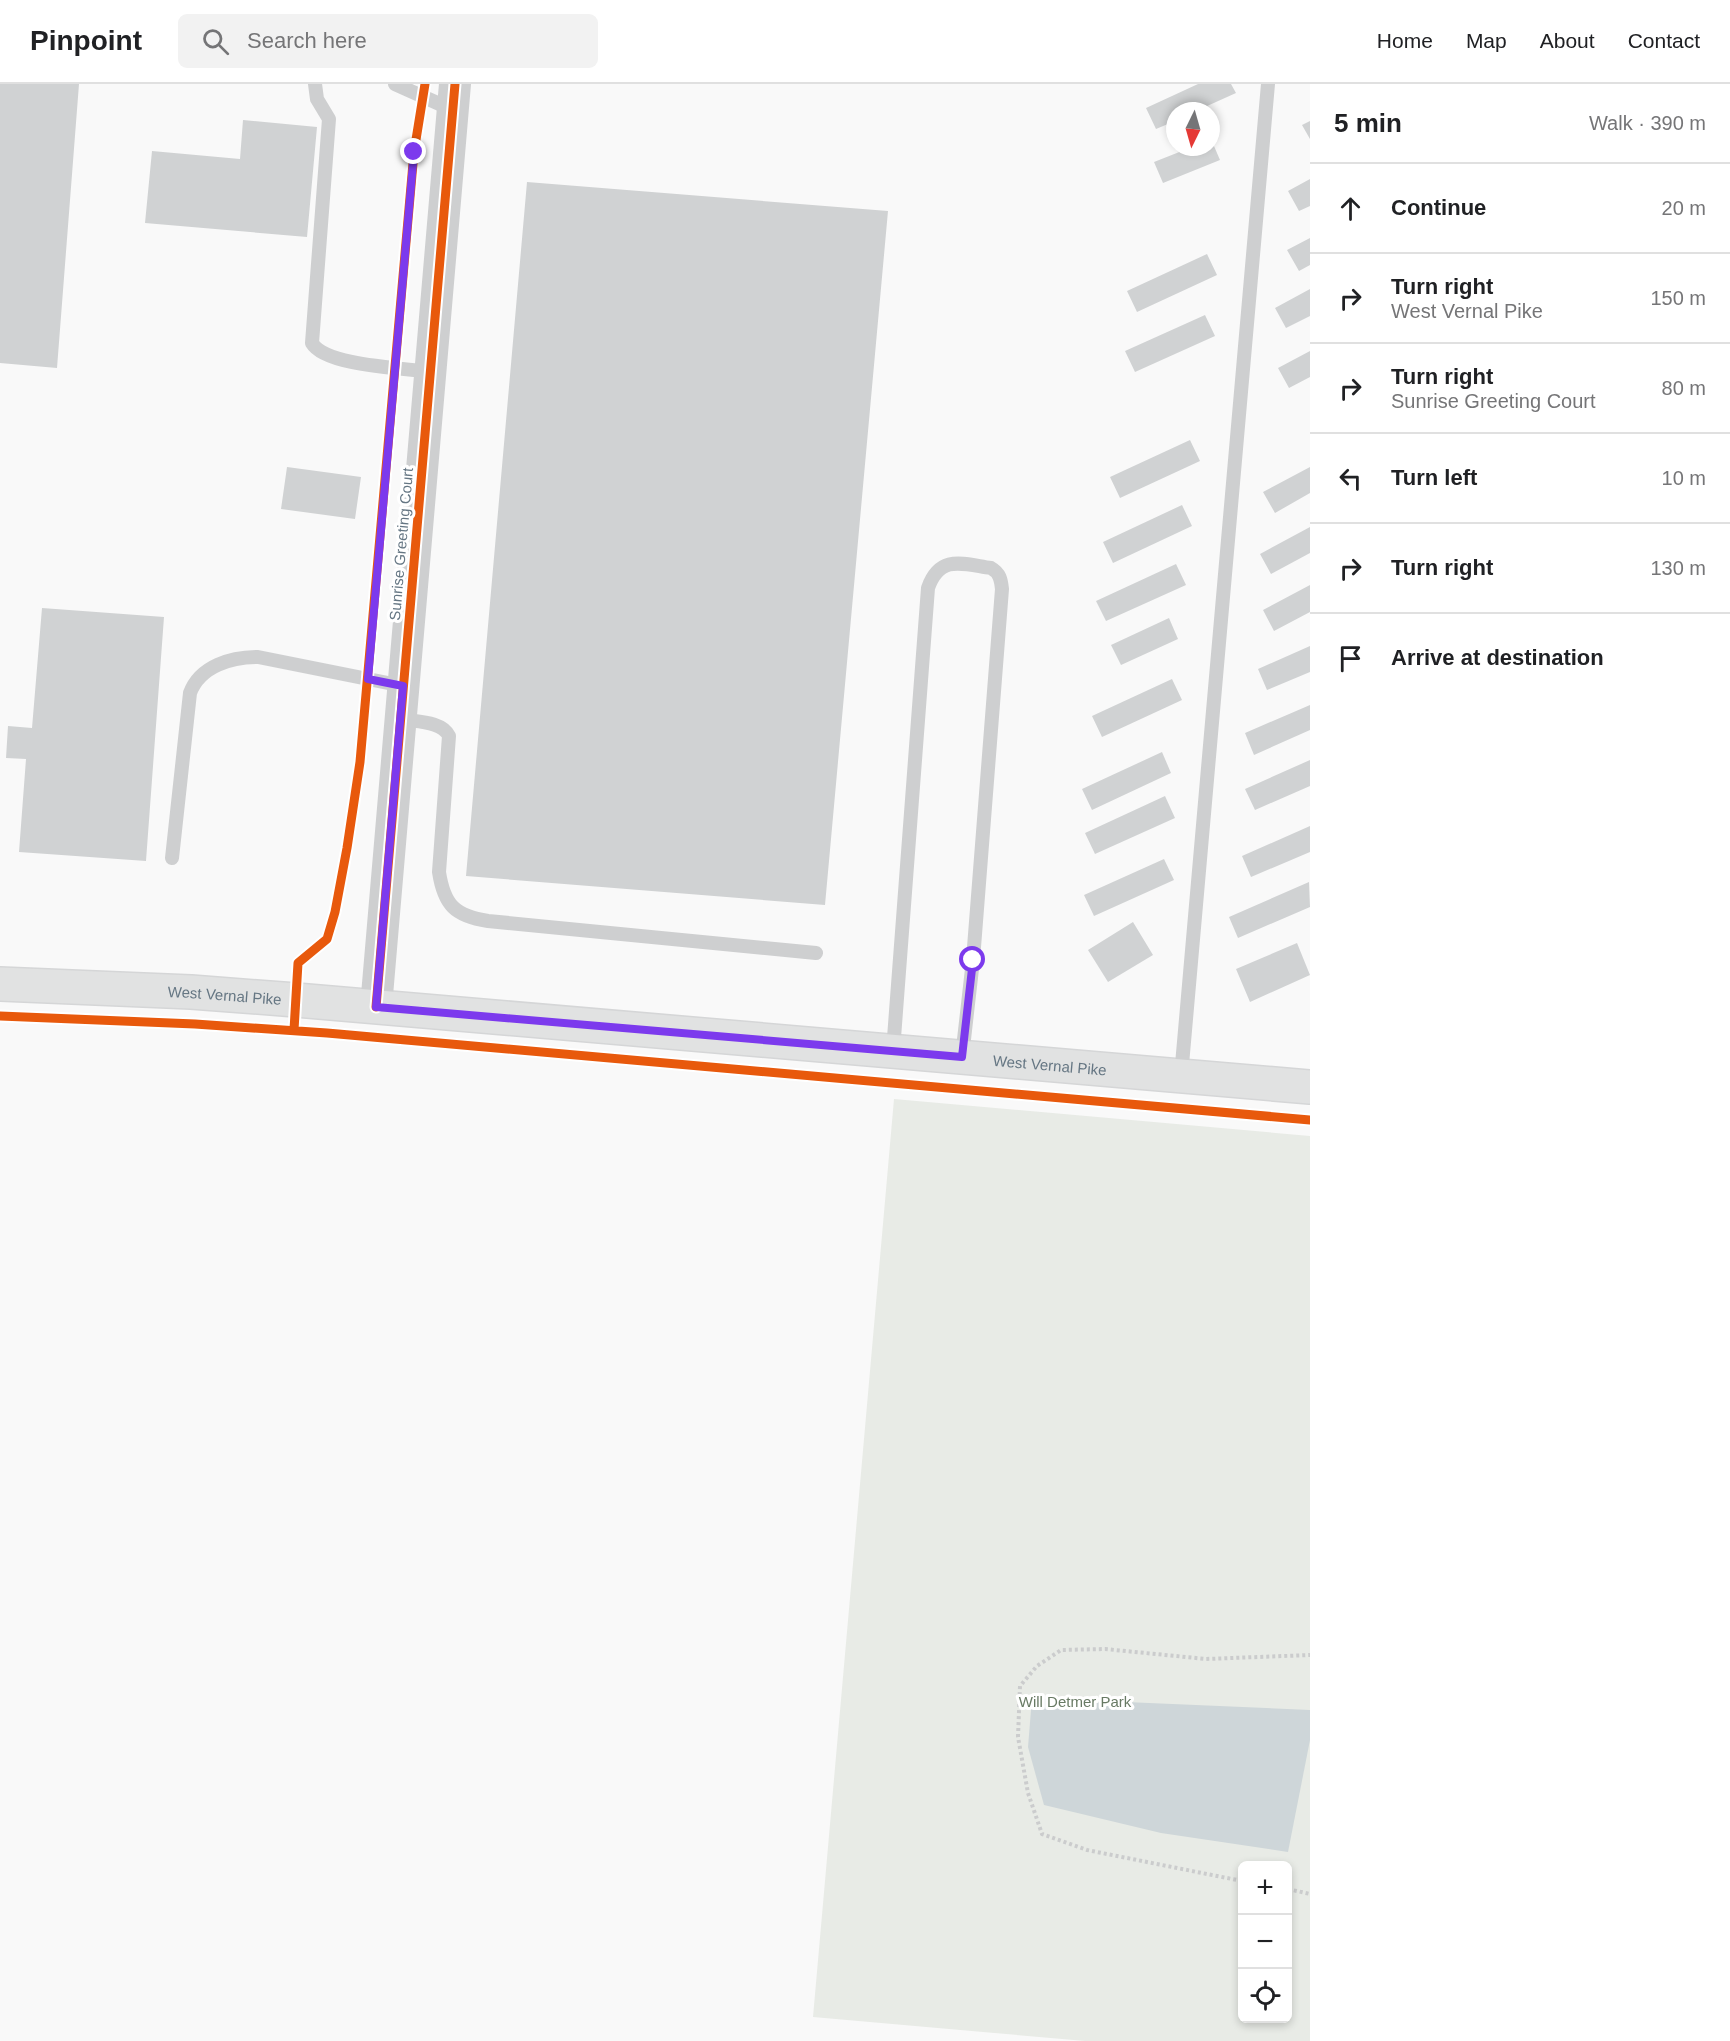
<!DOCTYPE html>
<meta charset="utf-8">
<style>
:root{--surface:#fff;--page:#f2f2f2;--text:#202124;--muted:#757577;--line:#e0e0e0}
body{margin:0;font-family:Helvetica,sans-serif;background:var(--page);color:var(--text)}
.controls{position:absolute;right:18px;bottom:18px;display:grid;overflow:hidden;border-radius:9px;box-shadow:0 3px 9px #0003}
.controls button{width:54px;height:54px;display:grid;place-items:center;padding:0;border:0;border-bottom:2px solid var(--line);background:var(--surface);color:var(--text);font:30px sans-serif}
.compass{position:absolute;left:1166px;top:18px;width:54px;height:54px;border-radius:50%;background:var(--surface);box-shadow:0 3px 9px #0003;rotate:185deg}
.stop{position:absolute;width:18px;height:18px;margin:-14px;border:4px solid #7c3aed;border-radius:50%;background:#fff}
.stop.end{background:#7c3aed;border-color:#fff;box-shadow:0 2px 6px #0008}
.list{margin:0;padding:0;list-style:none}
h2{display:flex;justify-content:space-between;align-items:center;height:78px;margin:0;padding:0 24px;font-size:26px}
h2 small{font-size:20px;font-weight:400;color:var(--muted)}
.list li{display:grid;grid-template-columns:39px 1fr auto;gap:18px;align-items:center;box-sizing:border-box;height:90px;padding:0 24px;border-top:2px solid var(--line)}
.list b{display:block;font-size:22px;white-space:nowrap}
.list p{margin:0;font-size:20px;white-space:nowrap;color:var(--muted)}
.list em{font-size:20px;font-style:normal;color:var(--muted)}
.icon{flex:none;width:33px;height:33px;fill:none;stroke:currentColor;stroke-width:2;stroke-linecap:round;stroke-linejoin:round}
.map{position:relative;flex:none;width:1310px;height:1957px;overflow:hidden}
header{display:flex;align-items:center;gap:36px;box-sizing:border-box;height:84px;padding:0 30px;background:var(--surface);border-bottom:2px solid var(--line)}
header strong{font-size:28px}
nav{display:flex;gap:33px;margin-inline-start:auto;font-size:21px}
.search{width:420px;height:54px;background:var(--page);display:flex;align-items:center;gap:15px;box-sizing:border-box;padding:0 21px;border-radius:9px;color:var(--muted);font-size:22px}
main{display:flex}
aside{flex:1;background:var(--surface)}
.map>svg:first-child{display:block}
.green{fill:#e8ebe6;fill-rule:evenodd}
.water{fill:#ced6d9}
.building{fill:#d0d2d3}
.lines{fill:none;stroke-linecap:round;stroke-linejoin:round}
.secondary-casing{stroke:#d5d6d7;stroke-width:36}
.path{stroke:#cbcccd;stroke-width:4;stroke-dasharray:3 3;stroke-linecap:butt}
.service{stroke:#cecfd0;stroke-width:14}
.tertiary{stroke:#cecfd0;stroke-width:32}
.secondary{stroke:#e1e2e2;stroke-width:33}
.cycleway-casing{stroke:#fff;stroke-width:13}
.cycleway{stroke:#e8590c;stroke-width:9}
.route{stroke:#7c3aed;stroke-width:8}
.labels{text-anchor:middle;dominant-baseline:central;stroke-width:6;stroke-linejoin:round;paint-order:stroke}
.street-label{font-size:15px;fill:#657683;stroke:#fff}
.park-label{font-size:15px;fill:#687a64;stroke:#fff}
</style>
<header>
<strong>Pinpoint</strong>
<div class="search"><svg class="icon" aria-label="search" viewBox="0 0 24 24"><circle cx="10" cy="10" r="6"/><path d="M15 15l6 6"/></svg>Search here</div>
<nav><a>Home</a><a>Map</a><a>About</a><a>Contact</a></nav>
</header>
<main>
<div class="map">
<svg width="1310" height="1957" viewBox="0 0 1310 1957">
<rect width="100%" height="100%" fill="#f9f9f9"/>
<path class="green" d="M 894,1015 L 1310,1052 L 1310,1957 L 1085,1957 L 813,1933 ZM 1242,1782 L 1288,1782 L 1288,1934 L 1242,1934 Z"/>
<path class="water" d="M 1032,1614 L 1310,1626 L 1310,1656 L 1288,1768 L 1161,1749 L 1044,1721 L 1028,1663 Z"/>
<path class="building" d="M 0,0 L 79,0 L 57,284 L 0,279 Z
M 1198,0 L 1231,0 L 1236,9 L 1196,27 L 1175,27 L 1175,37 L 1156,45 L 1146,24 Z
M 243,36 L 317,43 L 307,153 L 145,139 L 152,67 L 240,75 Z
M 1310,37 L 1310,55 L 1302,41 Z
M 1211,55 L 1220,76 L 1163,99 L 1154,78 L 1192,63 L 1211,63 Z
M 1310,95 L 1310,122 L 1299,127 L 1288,107 Z
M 527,98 L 888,127 L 825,821 L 466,792 Z
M 1310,154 L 1310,181 L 1299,187 L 1287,166 Z
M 1207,170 L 1217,191 L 1137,228 L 1127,207 Z
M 1310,205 L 1310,232 L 1286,244 L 1275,224 Z
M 1205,231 L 1215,252 L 1135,288 L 1125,267 Z
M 1310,267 L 1310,293 L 1289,304 L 1278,284 Z
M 1190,356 L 1200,377 L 1120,414 L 1110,393 Z
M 287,383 L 361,393 L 355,435 L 281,425 Z
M 1310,383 L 1310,409 L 1275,429 L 1263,408 Z
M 1182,421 L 1192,442 L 1113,479 L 1103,458 Z
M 1310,443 L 1310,469 L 1271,490 L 1260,470 Z
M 1176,480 L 1186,501 L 1106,537 L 1096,517 Z
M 1310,501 L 1310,528 L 1274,547 L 1263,526 Z
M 42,524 L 164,533 L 146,777 L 19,768 L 26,675 L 6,674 L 8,642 L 32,644 Z
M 1169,534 L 1178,555 L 1121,581 L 1111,561 Z
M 1310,562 L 1310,588 L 1267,606 L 1258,585 Z
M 1172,595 L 1182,616 L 1102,653 L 1092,632 Z
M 1310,621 L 1310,646 L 1254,671 L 1245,649 Z
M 1162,668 L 1171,689 L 1092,726 L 1082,705 Z
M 1310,676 L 1310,702 L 1255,726 L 1245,705 Z
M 1165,712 L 1175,734 L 1095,770 L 1085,749 Z
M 1310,742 L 1310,768 L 1251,793 L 1242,772 Z
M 1164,775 L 1174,796 L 1094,832 L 1084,811 Z
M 1309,798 L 1310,823 L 1238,854 L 1229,833 Z
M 1133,838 L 1153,871 L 1108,898 L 1088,866 Z
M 1297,859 L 1310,891 L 1250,918 L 1236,885 Z"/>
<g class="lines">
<g class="secondary-casing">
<g id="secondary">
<path id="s1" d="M 0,900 L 191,908 L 296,916 L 1310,1003"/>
</g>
</g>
<path class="path" d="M 1242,1797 L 1087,1766 L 1042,1750 L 1028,1709 L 1018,1653 L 1020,1602 L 1037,1582 L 1061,1566 L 1105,1565 L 1206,1575 L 1310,1571
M 1288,1805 L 1310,1810"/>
<path class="service" d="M 315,0 L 317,15 L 329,35 L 312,259 C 325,282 404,284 431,288
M 395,0 L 453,26
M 401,635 C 416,638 442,637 449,652 L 439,788 C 444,821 455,832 488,837 L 816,869
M 172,774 L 190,609 C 200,582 231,573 258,573 L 403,602
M 893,967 L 928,504 C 940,470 963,480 991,484 C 1000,489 1001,496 1002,505 L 973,876 L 962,973
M 1181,992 L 1268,0"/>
<path class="tertiary" d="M 376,923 L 455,0"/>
<use href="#secondary" class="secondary"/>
<g class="cycleway-casing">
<path id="cycleway" d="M 376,923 L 455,0
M 0,932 L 195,940 L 327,949 L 1310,1036
M 294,946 L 298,879 L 327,855 L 335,828 L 347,764 L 360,678 L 414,68 L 425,0"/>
</g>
<use href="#cycleway" class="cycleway"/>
</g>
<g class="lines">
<path class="route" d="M 414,68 L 368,595 L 403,602 L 376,923 L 962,973 L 973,876"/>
</g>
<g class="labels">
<g class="street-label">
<text transform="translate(401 460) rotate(-85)">Sunrise Greeting Court</text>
<text stroke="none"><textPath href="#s1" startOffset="225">West Vernal Pike</textPath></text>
<text stroke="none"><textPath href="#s1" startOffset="1053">West Vernal Pike</textPath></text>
</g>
<g class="park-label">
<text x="1075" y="1617">Will Detmer Park</text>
</g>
</g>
</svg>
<div class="controls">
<button>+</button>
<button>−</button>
<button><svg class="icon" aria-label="locate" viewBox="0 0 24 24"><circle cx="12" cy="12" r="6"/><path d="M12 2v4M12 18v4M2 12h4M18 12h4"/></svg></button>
</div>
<svg class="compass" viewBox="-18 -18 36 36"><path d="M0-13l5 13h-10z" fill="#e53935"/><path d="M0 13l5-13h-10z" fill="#757577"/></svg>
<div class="stop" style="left:973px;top:876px"></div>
<div class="stop end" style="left:414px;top:68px"></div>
</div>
<aside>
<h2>5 min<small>Walk · 390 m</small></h2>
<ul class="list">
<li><svg class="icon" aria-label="ahead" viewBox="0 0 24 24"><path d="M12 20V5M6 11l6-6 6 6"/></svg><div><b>Continue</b></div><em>20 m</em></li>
<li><svg class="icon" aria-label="right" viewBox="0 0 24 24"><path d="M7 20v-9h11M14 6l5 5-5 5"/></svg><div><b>Turn right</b><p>West Vernal Pike</p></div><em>150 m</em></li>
<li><svg class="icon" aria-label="right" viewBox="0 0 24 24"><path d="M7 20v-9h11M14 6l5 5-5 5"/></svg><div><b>Turn right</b><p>Sunrise Greeting Court</p></div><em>80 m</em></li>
<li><svg class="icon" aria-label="left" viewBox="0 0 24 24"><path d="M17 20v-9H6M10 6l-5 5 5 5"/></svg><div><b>Turn left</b></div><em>10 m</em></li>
<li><svg class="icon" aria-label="right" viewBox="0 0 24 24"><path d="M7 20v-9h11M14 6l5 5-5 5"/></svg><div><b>Turn right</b></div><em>130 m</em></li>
<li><svg class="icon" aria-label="arrive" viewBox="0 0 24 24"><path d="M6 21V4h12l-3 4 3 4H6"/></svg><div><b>Arrive at destination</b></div></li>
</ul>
</aside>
</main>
